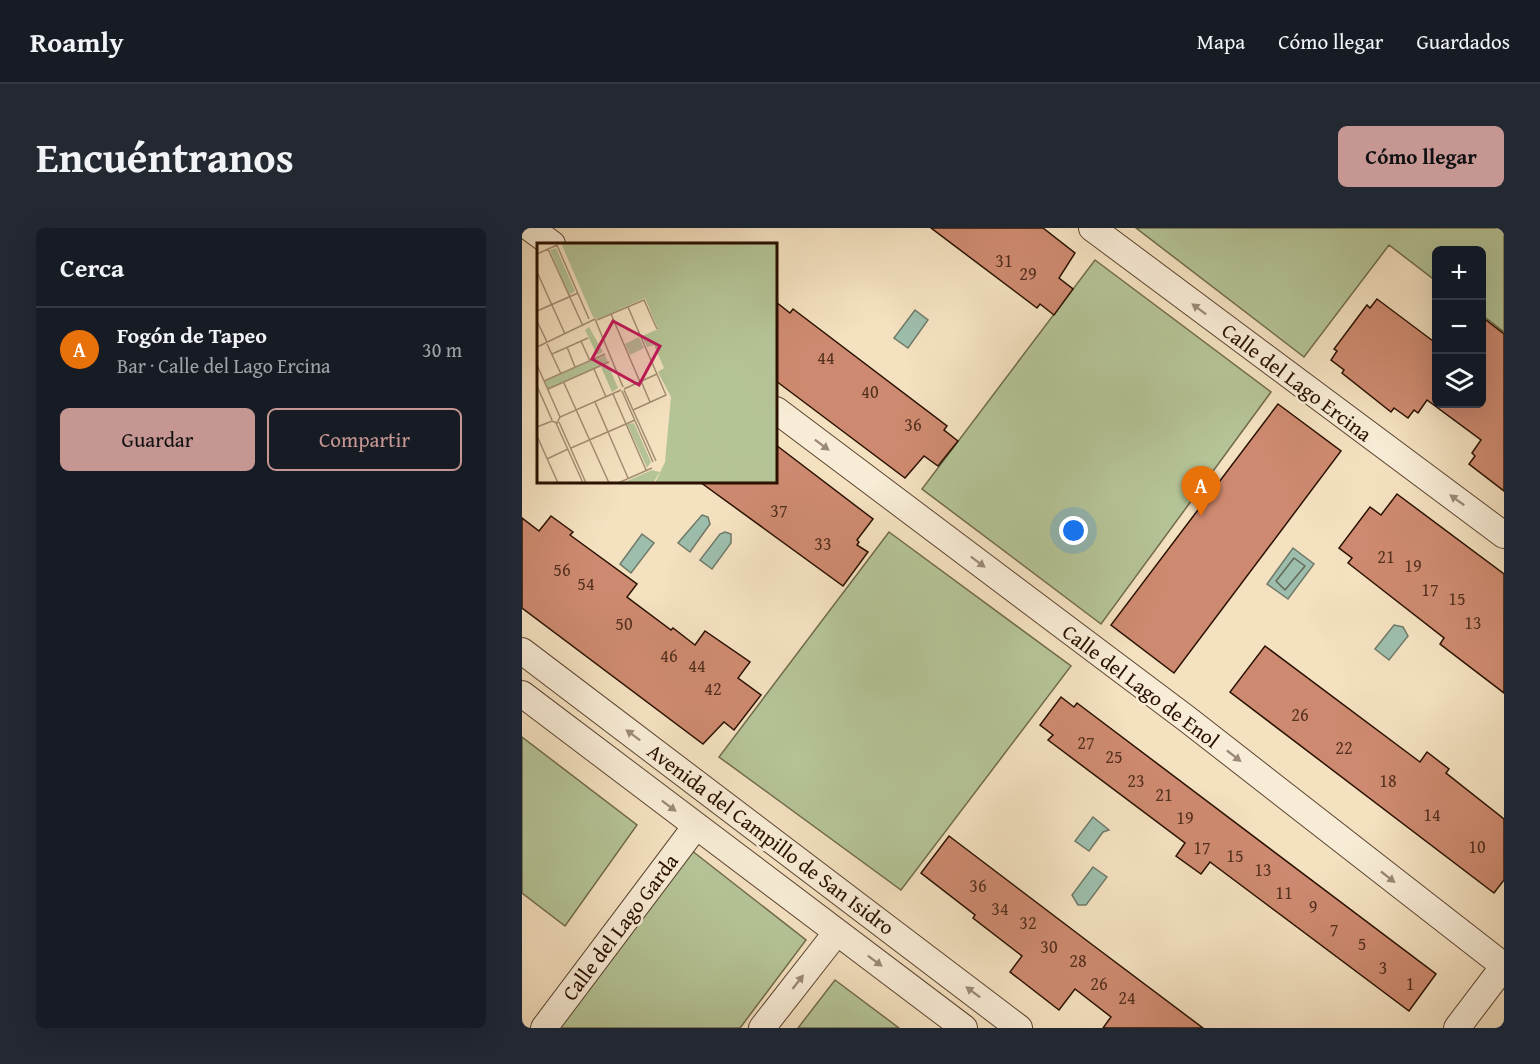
<!DOCTYPE html>
<html lang="es">
<meta charset="utf-8">
<style>
:root{--surface:#171b24;--page:#242831;--text:#f1f3f6;--muted:#9ea1a6;--line:#363941;--accent:#c59692}
body{margin:0;font-family:"Gentium Book Plus",serif;background:var(--page);color:var(--text)}
.controls{position:absolute;right:18px;top:18px;display:grid;overflow:hidden;border-radius:9px;box-shadow:0 6px 24px #0002}
.controls button{width:54px;height:54px;display:grid;place-items:center;padding:0;border:0;border-bottom:2px solid var(--line);background:var(--surface);color:var(--text);font:30px sans-serif}
.you{position:absolute;left:552px;top:303px;width:21px;height:21px;margin:-15px;border:4px solid #fff;border-radius:50%;background:#1a73e8;box-shadow:0 0 0 9px #1a73e833}
.badge{display:grid;place-items:center;width:39px;height:39px;border-radius:50%;background:var(--accent);color:#fff;font-size:20px;font-weight:700}
.pin{position:absolute;translate:-50% -50px;filter:drop-shadow(0 2px 3px #0008)}
.pin::after{content:'';position:absolute;top:32px;width:21px;height:18px;background:inherit;clip-path:polygon(0 0,100% 0,50% 100%)}
.list{margin:0;padding:0;list-style:none}
h2{display:flex;justify-content:space-between;align-items:center;height:78px;margin:0;padding:0 24px;font-size:26px}
h2 small{font-size:20px;font-weight:400;color:var(--muted)}
.list li{display:grid;grid-template-columns:39px 1fr auto;gap:18px;align-items:center;box-sizing:border-box;height:84px;padding:0 24px;border-top:2px solid var(--line)}
.list b{display:block;font-size:22px;white-space:nowrap}
.list p{margin:0;font-size:20px;white-space:nowrap;color:var(--muted)}
.list em{font-size:20px;font-style:normal;color:var(--muted)}
.actions{display:flex;gap:12px;padding:18px 24px}
.actions a{flex:1;padding:14px 0;border:2px solid var(--accent);border-radius:9px;text-align:center;font-size:21px;color:var(--accent)}
.actions .main{background:var(--accent);color:#111}
.icon{flex:none;width:33px;height:33px;fill:none;stroke:currentColor;stroke-width:2;stroke-linecap:round;stroke-linejoin:round}
.map{position:relative;flex:none;width:982px;height:800px;overflow:hidden;border-radius:9px}
header{display:flex;align-items:center;gap:36px;box-sizing:border-box;height:84px;padding:0 30px;background:var(--surface);border-bottom:2px solid var(--line)}
header strong{font-size:28px}
nav{display:flex;gap:33px;margin-inline-start:auto;font-size:21px}
.intro{display:flex;align-items:center;justify-content:space-between;box-sizing:border-box;height:144px;padding:0 36px}
h1{margin:0;font-size:42px}
.button{padding:15px 27px;border-radius:9px;background:var(--accent);color:#111;font-size:21px;font-weight:700}
main{display:flex;gap:36px;padding:0 36px}
aside{flex:1;background:var(--surface);border-radius:9px;box-shadow:0 6px 24px #0002}
.map>svg:first-child{display:block}
.green{fill:#b5c497;stroke:#706a4c;stroke-width:1.5}
.water{fill:#9dbeac;stroke:#6f7968;stroke-width:1.5}
.lines{fill:none;stroke-linecap:round;stroke-linejoin:round}
.shore{stroke:#646856;stroke-width:1.5}
.building{fill:#ce8a70;stroke:#2a1101;stroke-width:1.5}
.minor-casing{stroke:#5c4531;stroke-width:28}
.minor{stroke:#f8ecd6;stroke-width:26}
.oneway{fill:#9b8976}
.labels{text-anchor:middle;dominant-baseline:central;stroke-width:5;stroke-linejoin:round;paint-order:stroke}
.number-label{font-size:18px;fill:#532f1d}
.street-label{font-size:21px;fill:#2a1101;stroke:#f8ecd6}
.inset-road{fill:none;stroke:#a38e74;stroke-width:1.5}
.view{fill:#c2185b;fill-opacity:0.15;stroke:#c2185b;stroke-width:3}
.inset-edge{fill:none;stroke:#2a1101;stroke-width:3}
</style>
<header>
<strong>Roamly</strong>
<nav><a>Mapa</a><a>Cómo llegar</a><a>Guardados</a></nav>
</header>
<div class="intro"><h1>Encuéntranos</h1><a class="button">Cómo llegar</a></div>
<main>
<aside>
<h2>Cerca<small></small></h2>
<ul class="list">
<li><span class="badge" style="background:#e8710a">A</span><div><b>Fogón de Tapeo</b><p>Bar · Calle del Lago Ercina</p></div><em>30 m</em></li>
</ul>
<div class="actions"><a class="main">Guardar</a><a>Compartir</a></div>
</aside>
<div class="map">
<svg width="982" height="800" viewBox="0 0 982 800">
<rect width="100%" height="100%" fill="#f4e1c0"/>
<filter id="stains"><feTurbulence type="fractalNoise" baseFrequency=".00333" numOctaves="4"/><feColorMatrix values="0 0 0 0 .2 0 0 0 0 .09 0 0 0 0 .02 0 0 0 .5 -.17"/></filter>
<radialGradient id="worn" r=".72"><stop offset=".6" stop-color="#630" stop-opacity="0"/><stop offset="1" stop-color="#630" stop-opacity=".3"/></radialGradient>
<path class="green" d="M 614,0 L 982,0 L 982,104 L 960,87 L 960,22 L 915,22 L 914,53 L 867,17 L 782,129 Z
M 573,32 L 749,164 L 579,396 L 400,261 Z
M 367,304 L 549,438 L 379,662 L 197,529 Z
M 0,509 L 115,597 L 43,698 L 0,665 Z
M 169,622 L 284,712 L 218,800 L 34,800 Z
M 313,752 L 377,800 L 276,800 Z"/>
<path class="water" d="M 393,82 L 406,92 L 386,120 L 372,110 Z
M 180,287 L 186,289 L 188,296 L 168,324 L 156,315 Z
M 203,304 L 209,306 L 209,315 L 190,341 L 178,332 L 198,306 Z
M 120,306 L 132,315 L 109,345 L 98,336 Z
M 771,320 L 792,336 L 766,371 L 745,356 Z
M 872,397 L 881,399 L 886,408 L 867,432 L 853,421 Z
M 571,589 L 587,602 L 581,604 L 567,623 L 553,613 Z
M 571,639 L 585,649 L 564,677 L 556,677 L 550,667 Z"/>
<g class="lines">
<path class="shore" d="M 772,330 L 783,338 L 763,362 L 754,353 Z"/>
</g>
<path class="building" d="M 409,0 L 521,0 L 553,25 L 537,50 L 551,61 L 532,87 L 518,76 L 515,80 Z
M 855,71 L 915,116 L 915,176 L 960,176 L 960,89 L 982,106 L 982,263 L 947,236 L 953,228 L 950,225 L 959,212 L 905,172 L 896,185 L 892,182 L 886,190 L 872,180 L 869,184 L 820,145 L 822,142 L 809,132 L 815,123 L 812,121 L 845,77 L 848,80 Z
M 254,74 L 268,85 L 271,81 L 425,198 L 422,202 L 436,213 L 416,238 L 402,228 L 383,250 L 254,153 Z
M 756,176 L 819,223 L 652,445 L 589,397 Z
M 254,217 L 351,291 L 335,312 L 337,314 L 335,317 L 346,324 L 321,358 L 178,254 L 254,254 Z
M 875,266 L 982,346 L 982,465 L 918,416 L 922,410 L 826,335 L 830,330 L 817,320 L 848,279 L 859,287 Z
M 29,288 L 51,304 L 48,307 L 115,356 L 105,369 L 149,402 L 151,400 L 173,417 L 183,403 L 228,434 L 216,450 L 239,467 L 212,502 L 202,494 L 181,516 L 0,380 L 0,290 L 17,303 Z
M 743,418 L 898,534 L 905,524 L 927,541 L 924,545 L 982,591 L 982,652 L 972,665 L 708,464 Z
M 539,469 L 552,479 L 555,475 L 914,746 L 887,783 L 688,634 L 679,646 L 654,628 L 663,615 L 526,512 L 531,507 L 518,497 Z
M 427,608 L 568,715 L 681,800 L 581,800 L 589,789 L 553,761 L 537,782 L 488,744 L 500,728 L 451,690 L 453,687 L 399,645 Z"/>
<g class="lines">
<g class="minor-casing">
<path id="minor" d="M 8,0 L 30,16
M 570,0 L 982,307
M 254,182 L 665,491 L 982,738
M 0,423 L 497,800
M 0,466 L 442,800
M 22,800 L 174,598
M 240,800 L 315,704
M 935,800 L 982,738"/>
</g>
<use href="#minor" class="minor"/>
</g>
<defs><path id="oneway-solid" d="M-6-.8H1V-3.2L6.5 0L1 3.2V.8H-6Z" transform="scale(1.5)"/></defs>
<g class="oneway">
<use href="#oneway-solid" transform="translate(677 81) rotate(-143)"/>
<use href="#oneway-solid" transform="translate(300 217) rotate(37)"/>
<use href="#oneway-solid" transform="translate(935 272) rotate(-144)"/>
<use href="#oneway-solid" transform="translate(456 334) rotate(37)"/>
<use href="#oneway-solid" transform="translate(111 507) rotate(-143)"/>
<use href="#oneway-solid" transform="translate(712 528) rotate(38)"/>
<use href="#oneway-solid" transform="translate(147 578) rotate(37)"/>
<use href="#oneway-solid" transform="translate(866 649) rotate(38)"/>
<use href="#oneway-solid" transform="translate(353 733) rotate(37)"/>
<use href="#oneway-solid" transform="translate(276 754) rotate(-52)"/>
<use href="#oneway-solid" transform="translate(451 764) rotate(-143)"/>
</g>
<g class="labels">
<g class="number-label">
<text x="482" y="32">31</text>
<text x="506" y="45">29</text>
<text x="304" y="129">44</text>
<text x="348" y="163">40</text>
<text x="391" y="196">36</text>
<text x="257" y="282">37</text>
<text x="301" y="315">33</text>
<text x="864" y="328">21</text>
<text x="891" y="337">19</text>
<text x="40" y="341">56</text>
<text x="64" y="355">54</text>
<text x="908" y="361">17</text>
<text x="935" y="370">15</text>
<text x="951" y="394">13</text>
<text x="102" y="395">50</text>
<text x="147" y="427">46</text>
<text x="175" y="437">44</text>
<text x="191" y="460">42</text>
<text x="778" y="486">26</text>
<text x="564" y="514">27</text>
<text x="822" y="519">22</text>
<text x="592" y="528">25</text>
<text x="614" y="552">23</text>
<text x="866" y="552">18</text>
<text x="642" y="566">21</text>
<text x="910" y="586">14</text>
<text x="663" y="589">19</text>
<text x="955" y="618">10</text>
<text x="680" y="619">17</text>
<text x="713" y="627">15</text>
<text x="741" y="641">13</text>
<text x="456" y="657">36</text>
<text x="762" y="664">11</text>
<text x="791" y="678">9</text>
<text x="478" y="680">34</text>
<text x="506" y="694">32</text>
<text x="812" y="701">7</text>
<text x="840" y="715">5</text>
<text x="527" y="718">30</text>
<text x="556" y="732">28</text>
<text x="861" y="739">3</text>
<text x="577" y="755">26</text>
<text x="888" y="755">1</text>
<text x="605" y="769">24</text>
</g>
<g class="street-label">
<text transform="translate(775 154) rotate(37)">Calle del Lago Ercina</text>
<text transform="translate(619 458) rotate(37)">Calle del Lago de Enol</text>
<text transform="translate(249 611) rotate(37)">Avenida del Campillo de San Isidro</text>
<text transform="translate(98 699) rotate(-53)">Calle del Lago Garda</text>
</g>
</g>
<g transform="translate(15 15)">
<rect width="240" height="240" fill="#f4e1c0"/>
<path d="M 24,0 L 240,0 L 240,240 L 118,240 L 128,219 L 134,154 L 121,129 L 127,125 L 117,102 L 110,104 L 105,93 L 121,86 L 108,55 L 61,76 L 56,74 ZM 19,5 L 38,48 L 32,52 L 13,7 ZM 52,84 L 66,109 L 60,112 L 48,87 ZM 102,94 L 107,105 L 93,112 L 88,101 ZM 68,112 L 71,119 L 11,146 L 8,138 ZM 71,122 L 81,145 L 75,149 L 64,124 ZM 97,180 L 114,219 L 110,225 L 90,181 ZM 115,227 L 123,229 L 116,240 L 85,240 Z" fill="#b5c497"/>
<path class="inset-road" d="M 19,0 L 52,76M 11,6 L 46,83M 0,11 L 20,2M 0,29 L 28,91M 91,64 L 129,152 L 96,167M 0,68 L 41,50M 74,71 L 103,139M 60,77 L 107,57 L 120,86M 0,78 L 10,99M 44,98 L 53,118M 10,101 L 24,131M 0,104 L 58,76 L 86,144M 30,104 L 38,124M 15,111 L 51,95M 0,122 L 23,174M 57,126 L 69,154M 7,138 L 68,111M 104,138 L 113,159M 27,140 L 72,240M 0,143 L 15,177M 11,146 L 72,119M 87,146 L 120,131M 87,147 L 119,218M 85,148 L 116,219M 76,151 L 109,227M 58,159 L 91,235M 22,179 L 49,240M 19,180 L 46,240M 0,184 L 15,178 L 20,180 L 23,174 L 84,147M 0,193 L 21,240M 34,205 L 98,177M 10,216 L 31,206M 81,240 L 115,225"/>
<path class="view" d="M 76,78 L 123,103 L 102,142 L 55,116 Z"/>
<rect width="240" height="240" class="inset-edge"/>
</g>
<rect width="100%" height="100%" filter="url(#stains)"/>
<rect width="100%" height="100%" fill="url(#worn)"/>
</svg>
<div class="controls">
<button>+</button>
<button>−</button>
<button><svg class="icon" aria-label="layers" viewBox="0 0 24 24"><path d="M12 4l9 5-9 5-9-5zM3 14l9 5 9-5"/></svg></button>
</div>
<div class="you"></div>
<div class="pin badge" style="left:679px;top:288px;background:#e8710a">A</div>
</div>
</main>
